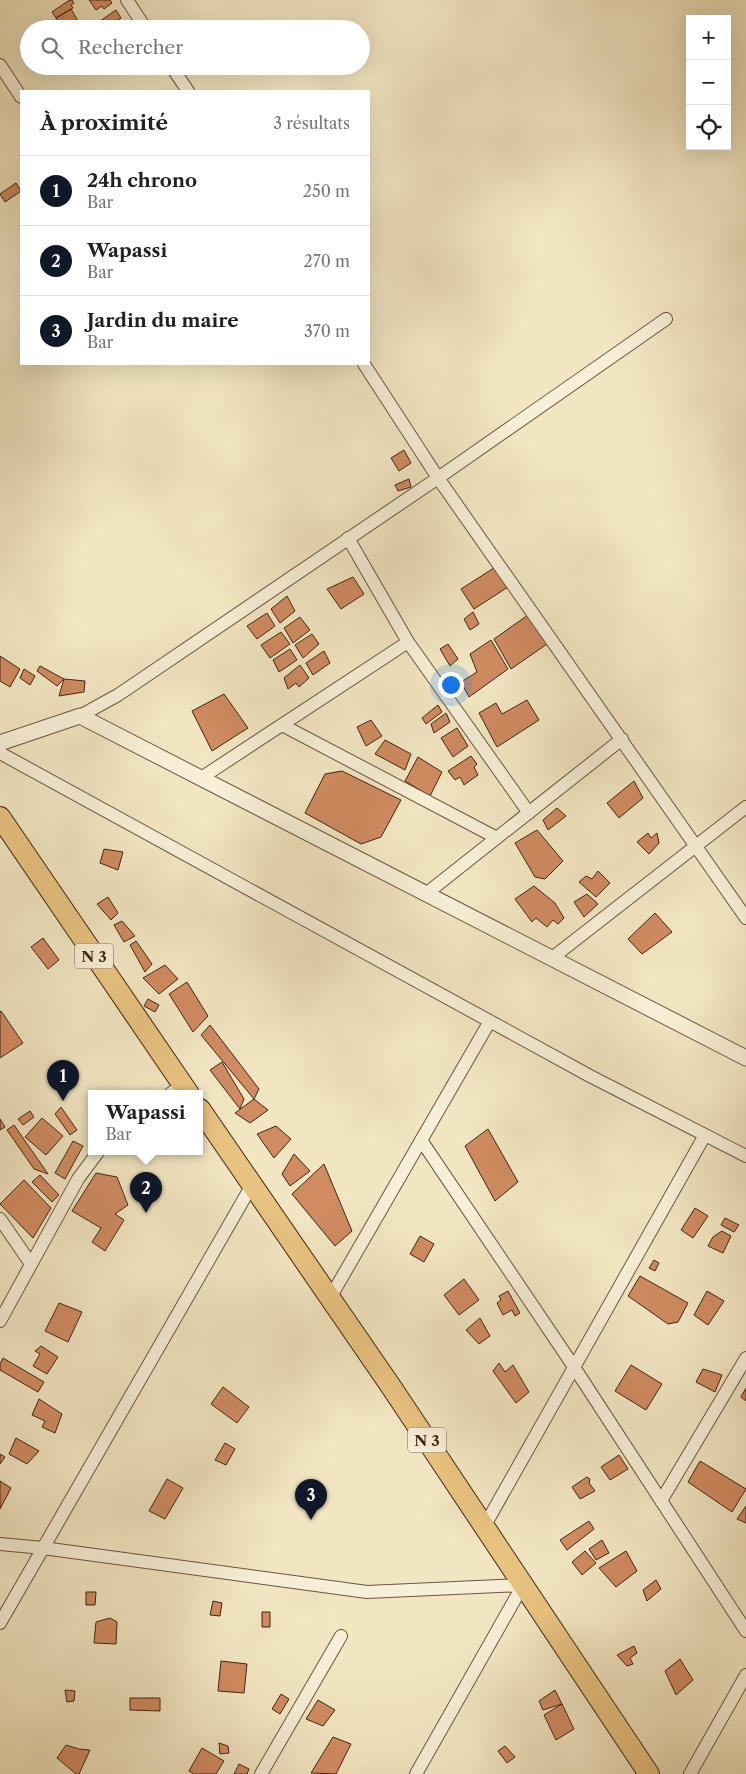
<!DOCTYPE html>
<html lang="fr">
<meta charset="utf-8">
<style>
:root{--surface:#fff;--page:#f6f6f6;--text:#222;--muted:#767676;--line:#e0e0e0;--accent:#111827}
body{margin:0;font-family:"Libre Caslon Text",serif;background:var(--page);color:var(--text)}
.controls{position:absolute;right:15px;top:15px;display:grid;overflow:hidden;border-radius:0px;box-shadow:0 5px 20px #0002}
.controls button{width:45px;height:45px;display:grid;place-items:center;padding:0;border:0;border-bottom:1px solid var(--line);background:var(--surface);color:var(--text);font:25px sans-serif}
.you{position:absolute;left:450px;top:684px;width:18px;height:18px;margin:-12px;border:4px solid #fff;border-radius:50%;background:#1a73e8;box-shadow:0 0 0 8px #1a73e833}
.badge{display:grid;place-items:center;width:32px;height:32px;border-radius:50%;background:var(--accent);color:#fff;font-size:16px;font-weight:700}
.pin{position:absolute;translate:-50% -41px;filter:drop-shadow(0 1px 2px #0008)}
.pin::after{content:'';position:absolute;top:26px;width:18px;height:15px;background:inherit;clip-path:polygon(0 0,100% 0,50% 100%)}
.popup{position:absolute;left:88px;top:1090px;width:115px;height:65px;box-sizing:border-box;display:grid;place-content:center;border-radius:0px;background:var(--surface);filter:drop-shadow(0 1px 4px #0005);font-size:16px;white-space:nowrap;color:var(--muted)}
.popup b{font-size:19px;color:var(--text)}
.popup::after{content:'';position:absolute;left:50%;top:100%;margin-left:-10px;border:10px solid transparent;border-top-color:var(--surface)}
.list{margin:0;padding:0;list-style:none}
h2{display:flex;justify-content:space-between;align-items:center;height:65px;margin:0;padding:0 20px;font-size:21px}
h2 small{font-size:16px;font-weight:400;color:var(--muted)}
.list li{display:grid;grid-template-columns:32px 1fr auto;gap:15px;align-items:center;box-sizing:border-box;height:70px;padding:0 20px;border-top:1px solid var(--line)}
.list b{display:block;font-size:19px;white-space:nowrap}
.list p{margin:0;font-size:16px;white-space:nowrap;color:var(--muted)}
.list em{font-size:16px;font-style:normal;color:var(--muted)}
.icon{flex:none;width:28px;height:28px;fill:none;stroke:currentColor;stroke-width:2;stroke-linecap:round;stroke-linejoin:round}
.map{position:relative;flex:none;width:746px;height:1774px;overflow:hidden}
.search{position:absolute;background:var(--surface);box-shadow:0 5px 20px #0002;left:20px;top:20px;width:350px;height:55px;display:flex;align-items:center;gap:12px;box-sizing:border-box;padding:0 18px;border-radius:28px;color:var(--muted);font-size:19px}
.panel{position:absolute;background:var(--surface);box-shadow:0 5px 20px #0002;left:20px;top:90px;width:350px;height:275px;border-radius:0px}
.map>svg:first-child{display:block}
.building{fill:#d08b61;stroke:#3f2614}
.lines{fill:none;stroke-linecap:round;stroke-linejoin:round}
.minor-casing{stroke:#6c5640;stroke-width:14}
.tertiary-casing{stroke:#6c5640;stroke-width:17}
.primary-casing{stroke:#3f2614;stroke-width:22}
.minor{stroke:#f7efd7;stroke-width:12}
.tertiary{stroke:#f7efd7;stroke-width:15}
.primary{stroke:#e9c381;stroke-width:20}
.labels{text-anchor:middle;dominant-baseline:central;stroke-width:4;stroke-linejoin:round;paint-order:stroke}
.shield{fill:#f7efd7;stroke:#76624e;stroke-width:1}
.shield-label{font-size:15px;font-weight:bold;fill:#3f2614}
</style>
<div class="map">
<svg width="746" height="1774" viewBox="0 0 746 1774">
<rect width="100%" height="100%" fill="#f2e6c2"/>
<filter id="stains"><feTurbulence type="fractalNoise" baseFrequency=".004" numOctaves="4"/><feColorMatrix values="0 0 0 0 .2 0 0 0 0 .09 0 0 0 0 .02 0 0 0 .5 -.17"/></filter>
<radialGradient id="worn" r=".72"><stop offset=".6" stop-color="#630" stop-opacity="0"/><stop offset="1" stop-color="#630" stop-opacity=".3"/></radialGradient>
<path class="building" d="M 72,0 L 74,3 L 71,5 L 73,8 L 56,18 L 52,12 L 68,1 Z
M 89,0 L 110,0 L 112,3 L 104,9 L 102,6 L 96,10 Z
M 71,9 L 78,21 L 67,29 L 63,29 L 56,18 Z
M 116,10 L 121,18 L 104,29 L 100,29 L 96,24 Z
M 16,183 L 21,191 L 5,202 L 0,194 Z
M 404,450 L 411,463 L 399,471 L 391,458 Z
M 409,479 L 411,487 L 398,491 L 395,485 Z
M 497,566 L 511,585 L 474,609 L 461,589 Z
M 353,577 L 364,594 L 341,609 L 327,589 Z
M 287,596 L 295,611 L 280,623 L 271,609 Z
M 473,612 L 479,624 L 470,630 L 464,619 Z
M 267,613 L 275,626 L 257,639 L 247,626 Z
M 528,615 L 547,644 L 511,669 L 494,639 Z
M 300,617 L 310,630 L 293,643 L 284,628 Z
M 281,632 L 290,644 L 270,658 L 261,645 Z
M 312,634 L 319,644 L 303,658 L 295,645 Z
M 491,640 L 508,669 L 469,697 L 461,682 L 477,672 L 470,654 Z
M 448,644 L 458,659 L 450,666 L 440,649 Z
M 290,649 L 297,660 L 279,672 L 273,660 Z
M 324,651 L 330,663 L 313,675 L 306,663 Z
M 0,656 L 20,669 L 10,687 L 0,681 Z
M 300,665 L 309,678 L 299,687 L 296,683 L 288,689 L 284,678 Z
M 40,666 L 64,679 L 57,686 L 37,671 Z
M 24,669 L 35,676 L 30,685 L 20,678 Z
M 64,679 L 85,681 L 84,692 L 59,696 Z
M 224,694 L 248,728 L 212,751 L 192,711 Z
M 527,700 L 539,720 L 497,747 L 479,713 L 496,703 L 502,714 Z
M 438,705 L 442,712 L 426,724 L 422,718 Z
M 446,713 L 450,722 L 434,733 L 431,724 Z
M 371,720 L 382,736 L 366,746 L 357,727 Z
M 457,728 L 468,746 L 453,757 L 441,738 Z
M 385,740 L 411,754 L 405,770 L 375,754 Z
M 471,756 L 477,764 L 474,767 L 478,775 L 464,785 L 460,777 L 455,780 L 448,771 Z
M 418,757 L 442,772 L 430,796 L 405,781 Z
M 342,771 L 401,800 L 381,837 L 361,844 L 305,813 L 325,774 Z
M 634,781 L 643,798 L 619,818 L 607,803 Z
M 557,808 L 566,816 L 548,830 L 543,820 Z
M 537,830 L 563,861 L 545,879 L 535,877 L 515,843 Z
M 648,833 L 651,838 L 657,833 L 659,843 L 649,854 L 637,842 Z
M 104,849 L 123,852 L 118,870 L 100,863 Z
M 598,871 L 610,883 L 596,897 L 579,882 L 586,876 L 592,879 Z
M 534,886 L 555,903 L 564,918 L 558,924 L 553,920 L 547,927 L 536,918 L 532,922 L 515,899 Z
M 587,894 L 598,904 L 584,917 L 574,902 Z
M 108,897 L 118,913 L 111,920 L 97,904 Z
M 655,913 L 672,932 L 642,954 L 628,939 Z
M 122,921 L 135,936 L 124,942 L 114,925 Z
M 43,938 L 59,960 L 48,969 L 31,947 Z
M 136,941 L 152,964 L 145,972 L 130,945 Z
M 165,965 L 178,979 L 159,994 L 143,978 Z
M 187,982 L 208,1016 L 193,1032 L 169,994 Z
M 148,999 L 159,1005 L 155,1012 L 144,1006 Z
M 1,1011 L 23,1043 L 0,1058 L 0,1012 Z
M 210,1025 L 259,1089 L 254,1099 L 201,1035 Z
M 222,1062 L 244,1099 L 240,1109 L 210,1070 Z
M 254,1099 L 268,1110 L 250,1123 L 235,1113 Z
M 61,1107 L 77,1130 L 70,1135 L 55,1114 Z
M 30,1111 L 34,1117 L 23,1125 L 18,1119 Z
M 42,1118 L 63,1136 L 46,1155 L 25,1137 Z
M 0,1119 L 5,1127 L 0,1130 Z
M 14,1125 L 48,1174 L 34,1169 L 7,1130 Z
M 276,1126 L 291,1139 L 274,1158 L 257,1134 Z
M 488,1129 L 518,1182 L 495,1201 L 465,1146 Z
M 73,1141 L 83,1146 L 65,1179 L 55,1173 Z
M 294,1154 L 310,1171 L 290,1186 L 282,1174 Z
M 324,1164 L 352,1231 L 335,1246 L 292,1194 Z
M 96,1173 L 117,1177 L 128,1205 L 115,1214 L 124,1220 L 105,1251 L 92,1242 L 101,1228 L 72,1211 Z
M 40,1175 L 59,1195 L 52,1202 L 32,1182 Z
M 24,1180 L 51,1208 L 33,1238 L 0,1204 Z
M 695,1208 L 708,1216 L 693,1238 L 681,1230 Z
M 725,1218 L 739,1225 L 734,1232 L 721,1225 Z
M 722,1231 L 731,1236 L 723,1253 L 708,1246 L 713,1237 Z
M 420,1236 L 434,1244 L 424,1262 L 410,1254 Z
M 654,1260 L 659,1263 L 655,1271 L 649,1268 Z
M 640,1276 L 688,1303 L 678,1322 L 668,1324 L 628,1296 Z
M 464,1279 L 479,1300 L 459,1315 L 444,1295 Z
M 508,1291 L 520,1313 L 515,1316 L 512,1310 L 503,1315 L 497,1303 L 501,1300 L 499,1296 Z
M 707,1291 L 724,1301 L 708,1325 L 694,1315 Z
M 59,1303 L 82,1312 L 68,1342 L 45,1331 Z
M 480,1318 L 490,1336 L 479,1344 L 466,1330 Z
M 41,1346 L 58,1357 L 47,1374 L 33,1366 L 40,1354 L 35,1351 Z
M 3,1358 L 44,1382 L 38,1392 L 0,1370 L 0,1364 Z
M 499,1363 L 505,1372 L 513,1365 L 529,1392 L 516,1403 L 493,1371 Z
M 631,1365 L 662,1384 L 646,1410 L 615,1391 Z
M 703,1369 L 722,1375 L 715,1392 L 696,1382 Z
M 223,1387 L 249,1407 L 237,1423 L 211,1404 Z
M 746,1388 L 746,1401 L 741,1397 Z
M 39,1399 L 62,1414 L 55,1433 L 42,1427 L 45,1421 L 32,1415 Z
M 16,1438 L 39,1451 L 27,1464 L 9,1454 Z
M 225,1443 L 235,1449 L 226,1465 L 215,1460 Z
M 0,1454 L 5,1457 L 0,1464 Z
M 619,1455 L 628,1469 L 610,1480 L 601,1467 Z
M 700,1461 L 746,1489 L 732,1512 L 688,1482 Z
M 587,1477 L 590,1479 L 589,1483 L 595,1491 L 580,1499 L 572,1487 Z
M 167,1479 L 183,1488 L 165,1519 L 149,1511 Z
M 0,1481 L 11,1488 L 0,1509 Z
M 746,1506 L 746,1523 L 737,1519 Z
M 589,1521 L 594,1529 L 567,1550 L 560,1540 Z
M 602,1540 L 609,1553 L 596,1560 L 589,1549 Z
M 585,1551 L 596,1563 L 582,1575 L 572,1562 Z
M 626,1551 L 637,1571 L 616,1587 L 599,1568 Z
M 656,1580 L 661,1589 L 647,1601 L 643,1590 Z
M 86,1592 L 96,1592 L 95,1605 L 86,1605 Z
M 213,1601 L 222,1603 L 220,1616 L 210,1615 Z
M 262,1612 L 270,1612 L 270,1627 L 262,1627 Z
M 110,1618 L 117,1622 L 116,1644 L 94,1643 L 96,1622 Z
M 634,1646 L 637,1653 L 630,1658 L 633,1664 L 627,1666 L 617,1655 Z
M 680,1659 L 693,1680 L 676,1695 L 665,1671 Z
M 221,1661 L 247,1664 L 244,1693 L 218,1691 Z
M 65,1690 L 75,1691 L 74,1701 L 67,1702 Z
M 555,1690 L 562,1704 L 543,1710 L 539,1701 Z
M 281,1694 L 289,1699 L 280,1714 L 272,1709 Z
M 130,1698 L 160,1698 L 160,1711 L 130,1710 Z
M 318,1700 L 335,1710 L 323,1726 L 306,1719 Z
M 562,1704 L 574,1729 L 556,1740 L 544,1715 Z
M 333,1737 L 351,1744 L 336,1774 L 311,1773 Z
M 219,1743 L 228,1746 L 229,1753 L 220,1754 Z
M 66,1745 L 79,1749 L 90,1750 L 79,1774 L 76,1774 L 57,1758 Z
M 505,1746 L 515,1757 L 507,1763 L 498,1751 Z
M 202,1748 L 224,1761 L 216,1774 L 194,1774 L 189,1771 Z
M 239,1764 L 249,1769 L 247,1774 L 234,1774 Z"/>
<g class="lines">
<g class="minor-casing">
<path id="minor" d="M 127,0 L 146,29
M 0,65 L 21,97
M 171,66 L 188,91
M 364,364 L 438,478 L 746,918
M 348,538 L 408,642 L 529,813
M 80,716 L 118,695 L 438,478 L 666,319
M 282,725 L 497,838
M 0,753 L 590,1076 L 746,1156
M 201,778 L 408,642
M 427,893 L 622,739
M 552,958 L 746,807
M 170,1094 L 183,1084
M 421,1140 L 574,1367 L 746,1631
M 0,1219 L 31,1264
M 330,1298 L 490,1021
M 0,1321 L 78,1179 L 98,1152
M 661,1501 L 746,1358
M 484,1527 L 705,1135
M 0,1544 L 43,1548 L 367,1592 L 523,1585
M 0,1623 L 252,1185
M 261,1774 L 341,1636
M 416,1774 L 523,1585
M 690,1774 L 746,1675"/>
</g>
<g class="tertiary-casing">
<path id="tertiary" d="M 0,743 L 80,716 L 746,1058"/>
</g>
<g class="primary-casing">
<path id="primary" d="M 0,817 L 189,1094
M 200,1109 L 392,1388 L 649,1774"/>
</g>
<use href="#minor" class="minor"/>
<use href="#tertiary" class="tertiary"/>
<use href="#primary" class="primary"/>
</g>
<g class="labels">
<g class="shield">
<rect x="75" y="943.5" width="38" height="25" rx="4"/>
<rect x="408" y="1427.5" width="38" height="25" rx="4"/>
</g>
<g class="shield-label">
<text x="94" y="956">N 3</text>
<text x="427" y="1440">N 3</text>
</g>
</g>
<rect width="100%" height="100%" filter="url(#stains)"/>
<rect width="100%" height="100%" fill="url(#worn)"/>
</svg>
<div class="controls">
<button>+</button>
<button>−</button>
<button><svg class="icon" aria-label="locate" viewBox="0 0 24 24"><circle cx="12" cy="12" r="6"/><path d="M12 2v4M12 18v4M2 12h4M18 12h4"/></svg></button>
</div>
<div class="you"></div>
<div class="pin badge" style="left:63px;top:1101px">1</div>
<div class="pin badge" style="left:146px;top:1213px">2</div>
<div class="popup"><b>Wapassi</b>Bar</div>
<div class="pin badge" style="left:311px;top:1520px">3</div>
<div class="search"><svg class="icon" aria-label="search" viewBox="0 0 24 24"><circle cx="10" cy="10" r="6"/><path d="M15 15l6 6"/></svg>Rechercher</div>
<section class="panel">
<h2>À proximité<small>3 résultats</small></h2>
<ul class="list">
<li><span class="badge">1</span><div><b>24h chrono</b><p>Bar</p></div><em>250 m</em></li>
<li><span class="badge">2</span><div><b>Wapassi</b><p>Bar</p></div><em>270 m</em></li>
<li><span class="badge">3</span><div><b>Jardin du maire</b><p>Bar</p></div><em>370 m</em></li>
</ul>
</section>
</div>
